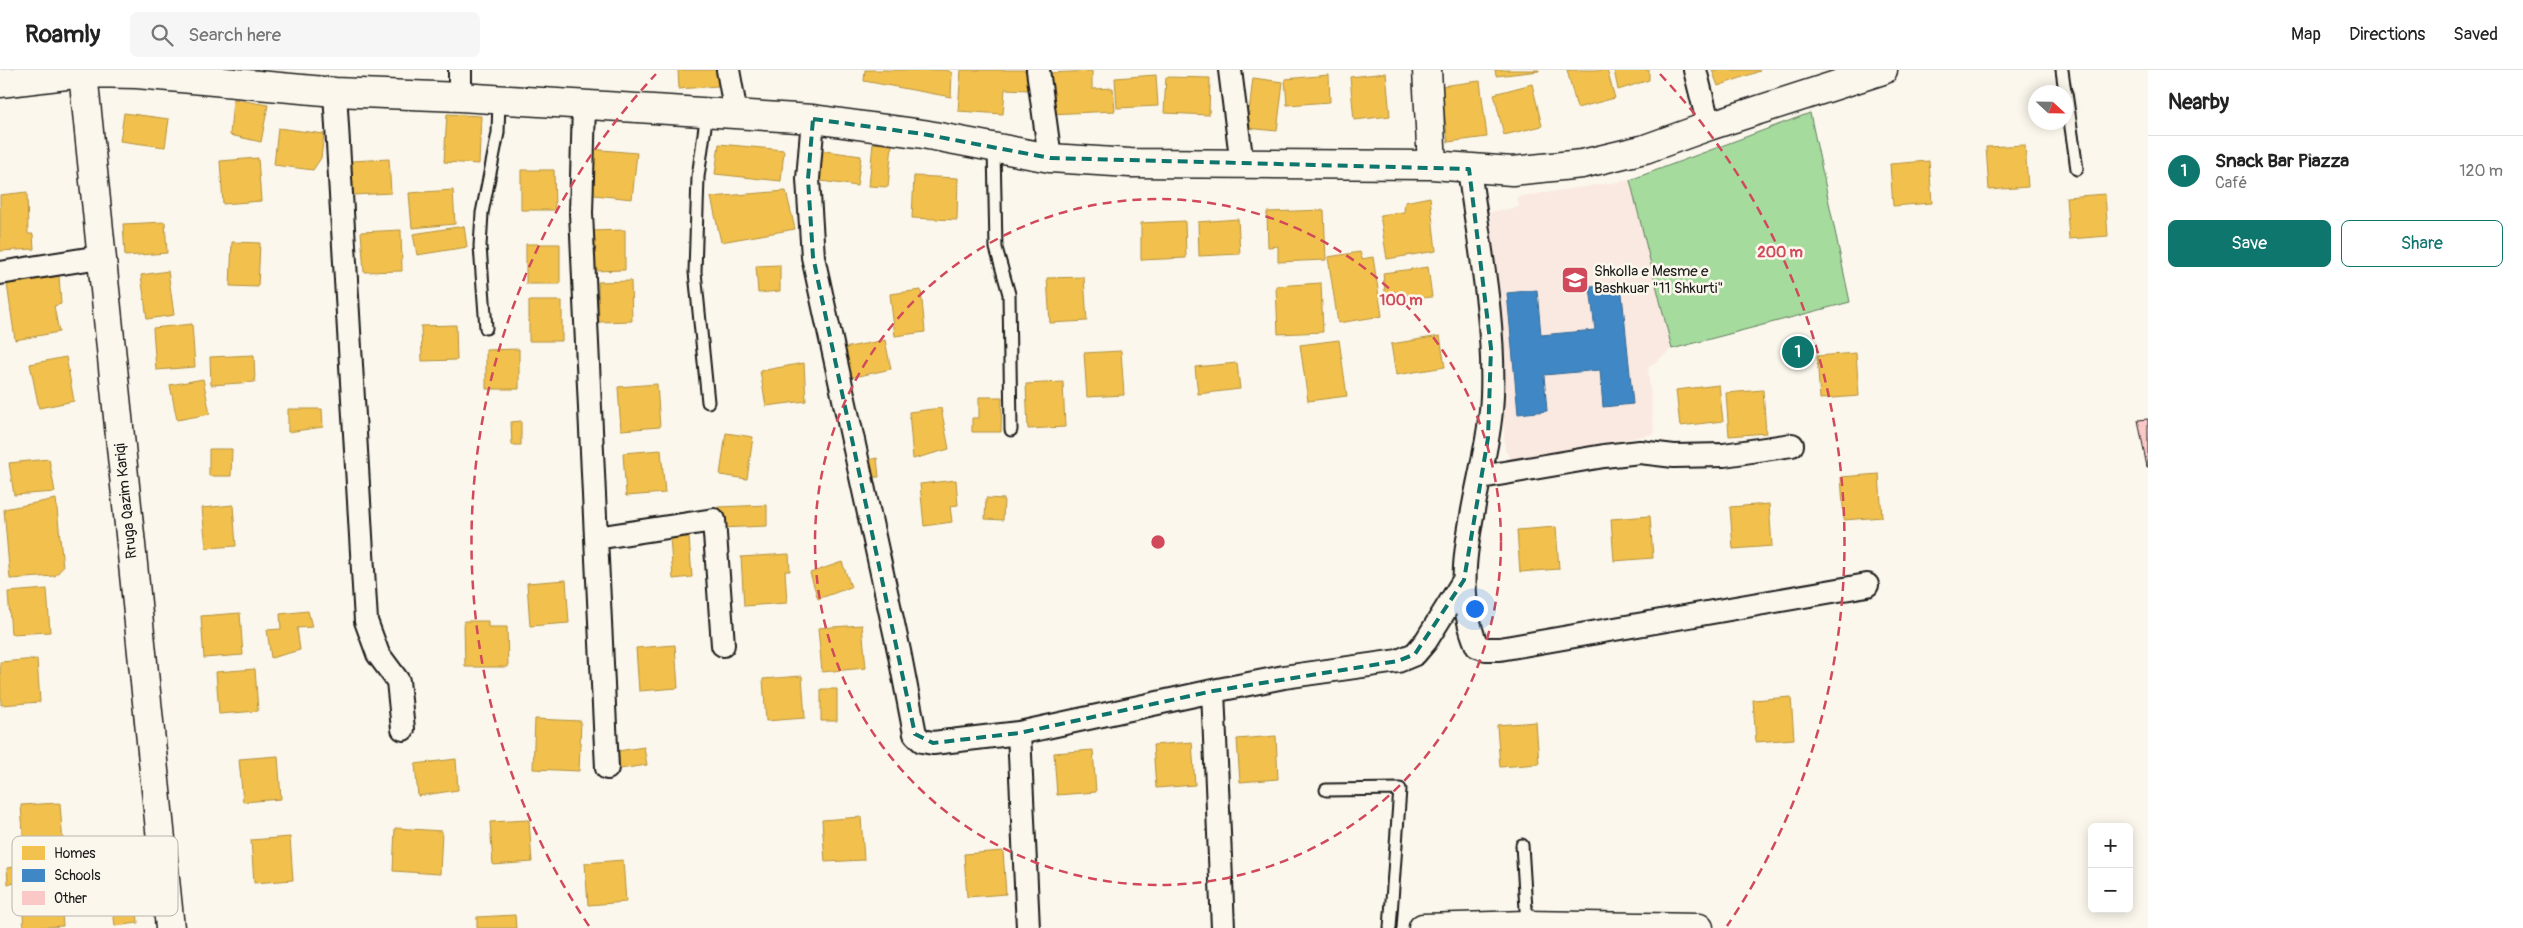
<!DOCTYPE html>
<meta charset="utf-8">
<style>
:root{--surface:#fff;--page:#f6f6f6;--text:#222;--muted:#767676;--line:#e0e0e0;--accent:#0f766e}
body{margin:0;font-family:Pangolin,sans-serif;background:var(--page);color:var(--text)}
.controls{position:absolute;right:15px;bottom:15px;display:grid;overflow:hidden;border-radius:8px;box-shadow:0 2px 12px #0003}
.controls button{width:45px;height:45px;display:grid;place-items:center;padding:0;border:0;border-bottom:1px solid var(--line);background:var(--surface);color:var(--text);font:25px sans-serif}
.compass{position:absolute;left:2028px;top:15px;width:45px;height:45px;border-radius:50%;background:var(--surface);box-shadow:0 2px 12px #0003;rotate:112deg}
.you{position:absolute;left:1474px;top:538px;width:18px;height:18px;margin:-12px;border:4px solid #fff;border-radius:50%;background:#1a73e8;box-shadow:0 0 0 8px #1a73e833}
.badge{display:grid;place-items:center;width:32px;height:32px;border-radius:50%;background:var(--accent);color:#fff;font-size:16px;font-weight:700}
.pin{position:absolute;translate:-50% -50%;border:2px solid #fff;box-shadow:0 1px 5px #0006}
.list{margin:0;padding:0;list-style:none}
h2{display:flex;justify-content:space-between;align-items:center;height:65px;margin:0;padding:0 20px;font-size:21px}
h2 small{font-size:16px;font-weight:400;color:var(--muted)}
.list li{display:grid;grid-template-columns:32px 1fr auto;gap:15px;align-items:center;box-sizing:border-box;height:70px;padding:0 20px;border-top:1px solid var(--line)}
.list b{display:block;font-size:19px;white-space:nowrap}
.list p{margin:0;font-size:16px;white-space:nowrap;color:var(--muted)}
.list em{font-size:16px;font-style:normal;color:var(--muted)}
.actions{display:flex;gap:10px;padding:15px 20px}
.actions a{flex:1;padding:11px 0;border:1px solid var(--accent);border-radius:8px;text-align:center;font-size:18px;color:var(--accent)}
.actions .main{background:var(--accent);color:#fff}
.icon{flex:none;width:28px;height:28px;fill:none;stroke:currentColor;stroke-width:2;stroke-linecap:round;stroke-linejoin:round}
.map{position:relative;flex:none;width:2148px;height:858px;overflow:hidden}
header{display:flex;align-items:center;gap:30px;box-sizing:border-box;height:70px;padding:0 25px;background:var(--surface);border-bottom:1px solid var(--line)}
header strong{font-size:24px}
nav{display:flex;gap:28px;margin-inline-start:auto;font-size:18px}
.search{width:350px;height:45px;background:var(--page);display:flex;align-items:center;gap:12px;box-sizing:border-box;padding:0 18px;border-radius:8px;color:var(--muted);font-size:19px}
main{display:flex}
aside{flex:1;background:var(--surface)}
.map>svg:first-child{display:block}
.built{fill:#fae9e1}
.green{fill:#a6db9e;stroke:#617c5d}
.homes{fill:#f2c14e;stroke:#b2903f}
.schools{fill:#3f88c5;stroke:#346892}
.building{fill:#f9c8c7;stroke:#1c1c1c}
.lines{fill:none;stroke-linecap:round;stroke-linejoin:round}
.service-casing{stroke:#1c1c1c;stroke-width:15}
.minor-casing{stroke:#1c1c1c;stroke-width:26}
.tertiary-casing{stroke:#1c1c1c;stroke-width:31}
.service{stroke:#fbf7ec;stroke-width:11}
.minor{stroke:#fbf7ec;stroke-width:22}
.tertiary{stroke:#fbf7ec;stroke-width:28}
.marked{fill:none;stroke:#0f766e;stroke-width:4;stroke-dasharray:10 6;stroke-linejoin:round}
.ring{fill:none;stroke:#d1495b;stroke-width:2.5;stroke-dasharray:9 6}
.labels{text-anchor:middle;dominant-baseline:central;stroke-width:5;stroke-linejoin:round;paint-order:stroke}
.poi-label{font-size:15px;fill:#1c1c1c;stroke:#fbf7ec;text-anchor:start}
.street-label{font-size:15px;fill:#1c1c1c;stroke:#fbf7ec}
.key{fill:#fbf7ec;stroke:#b8b5ae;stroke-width:1}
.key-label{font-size:14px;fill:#1c1c1c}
.centre{fill:#d1495b;stroke:#fbf7ec;stroke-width:2.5}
.ring-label{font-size:15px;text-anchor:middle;font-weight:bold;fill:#d1495b;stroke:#fbf7ec;stroke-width:5;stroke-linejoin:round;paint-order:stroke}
</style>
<header>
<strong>Roamly</strong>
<div class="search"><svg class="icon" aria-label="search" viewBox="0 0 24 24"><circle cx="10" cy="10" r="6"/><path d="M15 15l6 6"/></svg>Search here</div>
<nav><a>Map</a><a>Directions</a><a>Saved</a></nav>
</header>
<main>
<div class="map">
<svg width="2148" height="858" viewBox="0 0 2148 858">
<rect width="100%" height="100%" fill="#fbf7ec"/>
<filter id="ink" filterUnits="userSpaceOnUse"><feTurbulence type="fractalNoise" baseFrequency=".02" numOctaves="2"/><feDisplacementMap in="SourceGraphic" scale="10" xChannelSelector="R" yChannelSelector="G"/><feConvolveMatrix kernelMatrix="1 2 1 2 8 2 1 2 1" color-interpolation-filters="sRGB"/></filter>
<g filter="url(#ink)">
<path class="built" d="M 1630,110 L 1672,279 L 1648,298 L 1654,364 L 1518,390 L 1511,389 L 1505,380 L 1490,142 L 1519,137 L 1517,127 Z"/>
<path class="green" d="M 1810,43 L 1850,232 L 1672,279 L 1630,110 Z"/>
<path class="homes" d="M 678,0 L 717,0 L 718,16 L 679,19 Z
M 865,0 L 947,0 L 952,3 L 951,27 L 864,11 Z
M 961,0 L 1030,0 L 1028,20 L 1005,19 L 1003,44 L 958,41 Z
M 1495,0 L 1539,0 L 1539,1 L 1496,6 Z
M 1567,0 L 1607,0 L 1615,28 L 1577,38 Z
M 1614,0 L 1649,0 L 1649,10 L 1618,20 Z
M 1712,0 L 1759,0 L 1760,1 L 1718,16 Z
M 1092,1 L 1092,19 L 1113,18 L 1115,41 L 1049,44 L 1048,3 Z
M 1386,3 L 1390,46 L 1354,50 L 1350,7 Z
M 1156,5 L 1158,36 L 1117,38 L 1115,8 Z
M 1329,5 L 1330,32 L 1287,35 L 1285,9 Z
M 1166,7 L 1210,8 L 1209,45 L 1164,43 Z
M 1253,8 L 1283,12 L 1277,61 L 1247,58 Z
M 1480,11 L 1487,67 L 1448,72 L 1441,16 Z
M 1532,14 L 1542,56 L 1504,65 L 1494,24 Z
M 233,29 L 268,35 L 261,72 L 230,65 Z
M 124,43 L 169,49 L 165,77 L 120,71 Z
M 447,44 L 481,46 L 479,94 L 444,92 Z
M 278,58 L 324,64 L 321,88 L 313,100 L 274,95 Z
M 873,73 L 892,75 L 888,117 L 869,116 Z
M 719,74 L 784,80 L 781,111 L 715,104 Z
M 2025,75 L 2028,117 L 1989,120 L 1986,77 Z
M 590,79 L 637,83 L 632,129 L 585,124 Z
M 819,80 L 861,86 L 857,116 L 814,110 Z
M 258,88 L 261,131 L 223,134 L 220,91 Z
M 389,89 L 391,123 L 353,125 L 352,91 Z
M 1929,91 L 1932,133 L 1893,136 L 1890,94 Z
M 521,100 L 554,100 L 555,140 L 521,140 Z
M 914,106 L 958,108 L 957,150 L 912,148 Z
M 453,120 L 455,154 L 412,158 L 409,123 Z
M 786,121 L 795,159 L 721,172 L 711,127 Z
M 27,122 L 28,164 L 33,164 L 34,179 L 0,181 L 0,125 Z
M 2105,124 L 2108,166 L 2069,169 L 2066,127 Z
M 1430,127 L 1436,181 L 1387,189 L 1380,145 L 1404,142 L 1405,132 Z
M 1324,140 L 1326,190 L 1278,192 L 1278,176 L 1268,177 L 1267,142 Z
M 1238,149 L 1240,184 L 1199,186 L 1198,152 Z
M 1185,151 L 1186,188 L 1141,190 L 1141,153 Z
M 165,152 L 167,183 L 125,186 L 123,154 Z
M 464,156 L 467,177 L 417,185 L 413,164 Z
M 401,160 L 402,201 L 364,202 L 361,162 Z
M 625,160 L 625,200 L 592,201 L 591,161 Z
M 232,172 L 260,173 L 258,217 L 230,216 Z
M 526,174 L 560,174 L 560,214 L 526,214 Z
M 1360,182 L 1362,189 L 1373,187 L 1382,246 L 1338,253 L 1328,187 Z
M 780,195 L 780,221 L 758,223 L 756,196 Z
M 1428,197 L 1432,227 L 1386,232 L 1383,203 Z
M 168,201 L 174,245 L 147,249 L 141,205 Z
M 59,206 L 61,234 L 54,236 L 59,262 L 15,270 L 7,214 Z
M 1084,207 L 1087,251 L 1050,253 L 1047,208 Z
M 631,211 L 632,251 L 599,252 L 598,212 Z
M 1321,213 L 1323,262 L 1278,264 L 1276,216 Z
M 921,220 L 925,262 L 895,266 L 890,224 Z
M 529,231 L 562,231 L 562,271 L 529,271 Z
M 192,254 L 195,297 L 156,300 L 153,258 Z
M 456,255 L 457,290 L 422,291 L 421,256 Z
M 1440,266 L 1445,297 L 1396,305 L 1391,274 Z
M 885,270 L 891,299 L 850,308 L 844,278 Z
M 1339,270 L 1347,326 L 1308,331 L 1300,275 Z
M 519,279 L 519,319 L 486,319 L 486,280 Z
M 1121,281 L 1124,325 L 1087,327 L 1084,283 Z
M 1856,283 L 1859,326 L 1820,329 L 1817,286 Z
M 254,285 L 255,312 L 211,315 L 210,287 Z
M 66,287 L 74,331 L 39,338 L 30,294 Z
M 804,293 L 806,331 L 766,336 L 760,301 Z
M 1237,293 L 1240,319 L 1198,324 L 1195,297 Z
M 203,309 L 210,344 L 177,350 L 170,315 Z
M 1063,312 L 1065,357 L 1028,359 L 1026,314 Z
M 657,314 L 660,357 L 621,360 L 618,317 Z
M 1719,315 L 1723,351 L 1680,356 L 1676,320 Z
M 1763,320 L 1766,363 L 1729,366 L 1726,323 Z
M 979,327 L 1002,327 L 1001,362 L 972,362 L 972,348 L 979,348 Z
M 941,338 L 949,379 L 913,389 L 909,342 Z
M 288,339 L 322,339 L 323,357 L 288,362 Z
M 521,351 L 521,375 L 512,375 L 511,352 Z
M 726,363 L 753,367 L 747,409 L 720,405 Z
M 209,379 L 232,379 L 231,406 L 209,406 Z
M 661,380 L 665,423 L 626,426 L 623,383 Z
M 877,388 L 879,407 L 865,407 L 864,391 Z
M 49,389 L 55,422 L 14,425 L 9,393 Z
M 1879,404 L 1882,447 L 1844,450 L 1841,407 Z
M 956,410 L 958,435 L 950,436 L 952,452 L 924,456 L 920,414 Z
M 986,428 L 1004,429 L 1003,450 L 985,449 Z
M 56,429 L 63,497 L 55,506 L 10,509 L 4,439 Z
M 1769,434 L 1772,476 L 1733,479 L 1730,437 Z
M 233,435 L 236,476 L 206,478 L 202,438 Z
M 767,435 L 767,456 L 719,458 L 718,437 Z
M 1650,446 L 1653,488 L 1614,491 L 1611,449 Z
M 1556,457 L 1559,499 L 1520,502 L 1517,460 Z
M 689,467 L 692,507 L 673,509 L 670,468 Z
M 789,484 L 790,501 L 785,501 L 787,533 L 744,536 L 741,487 Z
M 842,492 L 851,517 L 818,529 L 810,503 Z
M 566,510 L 569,553 L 530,556 L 527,513 Z
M 47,519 L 50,562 L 11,564 L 8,522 Z
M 308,541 L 312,557 L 297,558 L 300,580 L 271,588 L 267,560 L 281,559 L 280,544 Z
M 240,543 L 243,585 L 204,588 L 201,546 Z
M 464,551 L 488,551 L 488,557 L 507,557 L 508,597 L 465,597 Z
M 862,555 L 866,598 L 822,602 L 818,558 Z
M 675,575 L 678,618 L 639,621 L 636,578 Z
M 37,589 L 40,632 L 1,635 L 0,592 Z
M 255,599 L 258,641 L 219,644 L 216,602 Z
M 802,606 L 805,648 L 766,651 L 763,609 Z
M 821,619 L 837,619 L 837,651 L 821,651 Z
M 1791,627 L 1794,669 L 1756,672 L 1753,630 Z
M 535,649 L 581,651 L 579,701 L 533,699 Z
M 1536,652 L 1539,694 L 1500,697 L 1497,655 Z
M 1276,666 L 1278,709 L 1240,712 L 1237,669 Z
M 1192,672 L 1195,715 L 1156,718 L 1153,675 Z
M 644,677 L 647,695 L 620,699 L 618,681 Z
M 1093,680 L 1096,722 L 1057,725 L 1054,683 Z
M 278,686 L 281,729 L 243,732 L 239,689 Z
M 456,689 L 458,720 L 418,726 L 415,694 Z
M 60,733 L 63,775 L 24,778 L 21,735 Z
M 861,747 L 864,790 L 825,792 L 822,750 Z
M 529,750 L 532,792 L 493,795 L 490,752 Z
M 395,758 L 442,761 L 440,804 L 393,801 Z
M 290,767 L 293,810 L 254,813 L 251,770 Z
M 1003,781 L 1006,824 L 967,827 L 964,784 Z
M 623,790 L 626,832 L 588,835 L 585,793 Z
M 30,795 L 32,811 L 8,814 L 7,798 Z
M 60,814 L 63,856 L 24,858 L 21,817 Z
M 137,837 L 138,853 L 115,856 L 113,840 Z
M 515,845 L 516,858 L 477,858 L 477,847 Z"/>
<path class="schools" d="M 1621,214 L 1633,334 L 1603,337 L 1600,300 L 1544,305 L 1547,341 L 1518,344 L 1507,223 L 1537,220 L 1541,265 L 1595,260 L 1590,217 Z"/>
<path class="building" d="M 2148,349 L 2148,397 L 2147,397 L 2138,350 Z"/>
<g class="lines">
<g class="service-casing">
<path id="service" d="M 2062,0 L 2065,22
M 2066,23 L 2077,99
M 707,42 L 698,107 L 695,202 L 708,332
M 994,79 L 996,178 L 1009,224 L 1011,360
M 486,258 L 480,176 L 482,143 L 498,63 L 499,30
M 1326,720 L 1400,719 L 1390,858
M 1522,775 L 1527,855"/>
</g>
<g class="minor-casing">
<path id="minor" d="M 728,0 L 736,44
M 1038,0 L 1050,88
M 1230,0 L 1242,95
M 1695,0 L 1709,56
M 335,22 L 366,551 L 378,584 L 398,611 L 403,659
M 460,27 L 460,0
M 584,35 L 581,143 L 596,468 L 714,450 L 723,575
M 813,49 L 808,109 L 813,187 L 899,581 L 915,664 L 922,671 L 933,673 L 1019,663 L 1213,621 L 1284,607 L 1398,591 L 1415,584 L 1426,571 L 1464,510
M 1469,99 C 1479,174 1495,250 1492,326 C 1489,405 1443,500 1477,576 L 1486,579 L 1500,579 L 1867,515
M 0,203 L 100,187
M 1481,407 L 1604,386 L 1640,382 L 1674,386 L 1724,385 L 1792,375
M 596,468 L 607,698
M 1213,621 L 1223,858
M 1019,663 L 1028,858"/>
</g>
<g class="tertiary-casing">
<path id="tertiary" d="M 1427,0 L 1432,95
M 83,3 L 170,858
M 0,13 L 83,3 L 137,4 L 335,22 L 460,27 L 813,49 L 923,64 L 1050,88 L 1130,93 L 1432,95 L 1512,101 L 1582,94 L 1645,79 L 1709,56 L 1883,0
M 1423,858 L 1527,855 L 1699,858"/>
</g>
<use href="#service" class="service"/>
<use href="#minor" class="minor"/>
<use href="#tertiary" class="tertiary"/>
</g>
</g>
<path class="marked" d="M 813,49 L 923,64 L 1050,88 L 1469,99 L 1491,278 L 1488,368 L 1464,510 L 1415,584 L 1398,591 L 1213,621 L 1019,663 L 933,673 L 915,664 L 813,187 L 808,109 Z"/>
<g class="ring">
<circle cx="1158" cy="472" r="343"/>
<path d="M589 856A686 686 0 0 1 656 4M1660 4A686 686 0 0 1 1727 856"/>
</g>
<defs>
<g id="school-square" transform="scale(1.4375)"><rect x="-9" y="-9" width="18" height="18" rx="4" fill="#d1495b" stroke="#fbf7ec"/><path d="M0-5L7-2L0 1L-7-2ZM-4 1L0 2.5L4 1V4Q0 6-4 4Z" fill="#fff"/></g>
</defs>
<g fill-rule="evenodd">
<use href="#school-square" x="1575" y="210"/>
</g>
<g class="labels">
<g class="poi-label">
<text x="1594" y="201">Shkolla e Mesme e<tspan x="1594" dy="17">Bashkuar "11 Shkurti"</tspan></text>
</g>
<g class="street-label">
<text transform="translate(126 431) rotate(-96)">Rruga Qazim Kariqi</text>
</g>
</g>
<rect x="12" y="766" width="166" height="80" rx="8" class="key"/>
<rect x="22" y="776" width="23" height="14" fill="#f2c14e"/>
<rect x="22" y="799" width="23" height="13" fill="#3f88c5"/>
<rect x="22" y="821" width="23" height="14" fill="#f9c8c7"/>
<g class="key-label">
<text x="54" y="788">Homes</text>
<text x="54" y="810">Schools</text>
<text x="54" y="833">Other</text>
</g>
<circle cx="1158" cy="472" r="8" class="centre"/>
<g class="ring-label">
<text x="1780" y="187">200 m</text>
<text x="1401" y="235">100 m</text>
</g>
</svg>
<div class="controls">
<button>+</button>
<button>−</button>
</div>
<svg class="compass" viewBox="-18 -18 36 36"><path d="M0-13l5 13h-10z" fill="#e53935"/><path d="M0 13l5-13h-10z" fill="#767676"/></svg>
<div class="you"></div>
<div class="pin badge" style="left:1798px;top:282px">1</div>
</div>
<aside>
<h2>Nearby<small></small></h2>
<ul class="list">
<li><span class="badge">1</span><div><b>Snack Bar Piazza</b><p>Café</p></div><em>120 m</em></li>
</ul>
<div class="actions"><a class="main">Save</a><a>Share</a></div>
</aside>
</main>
